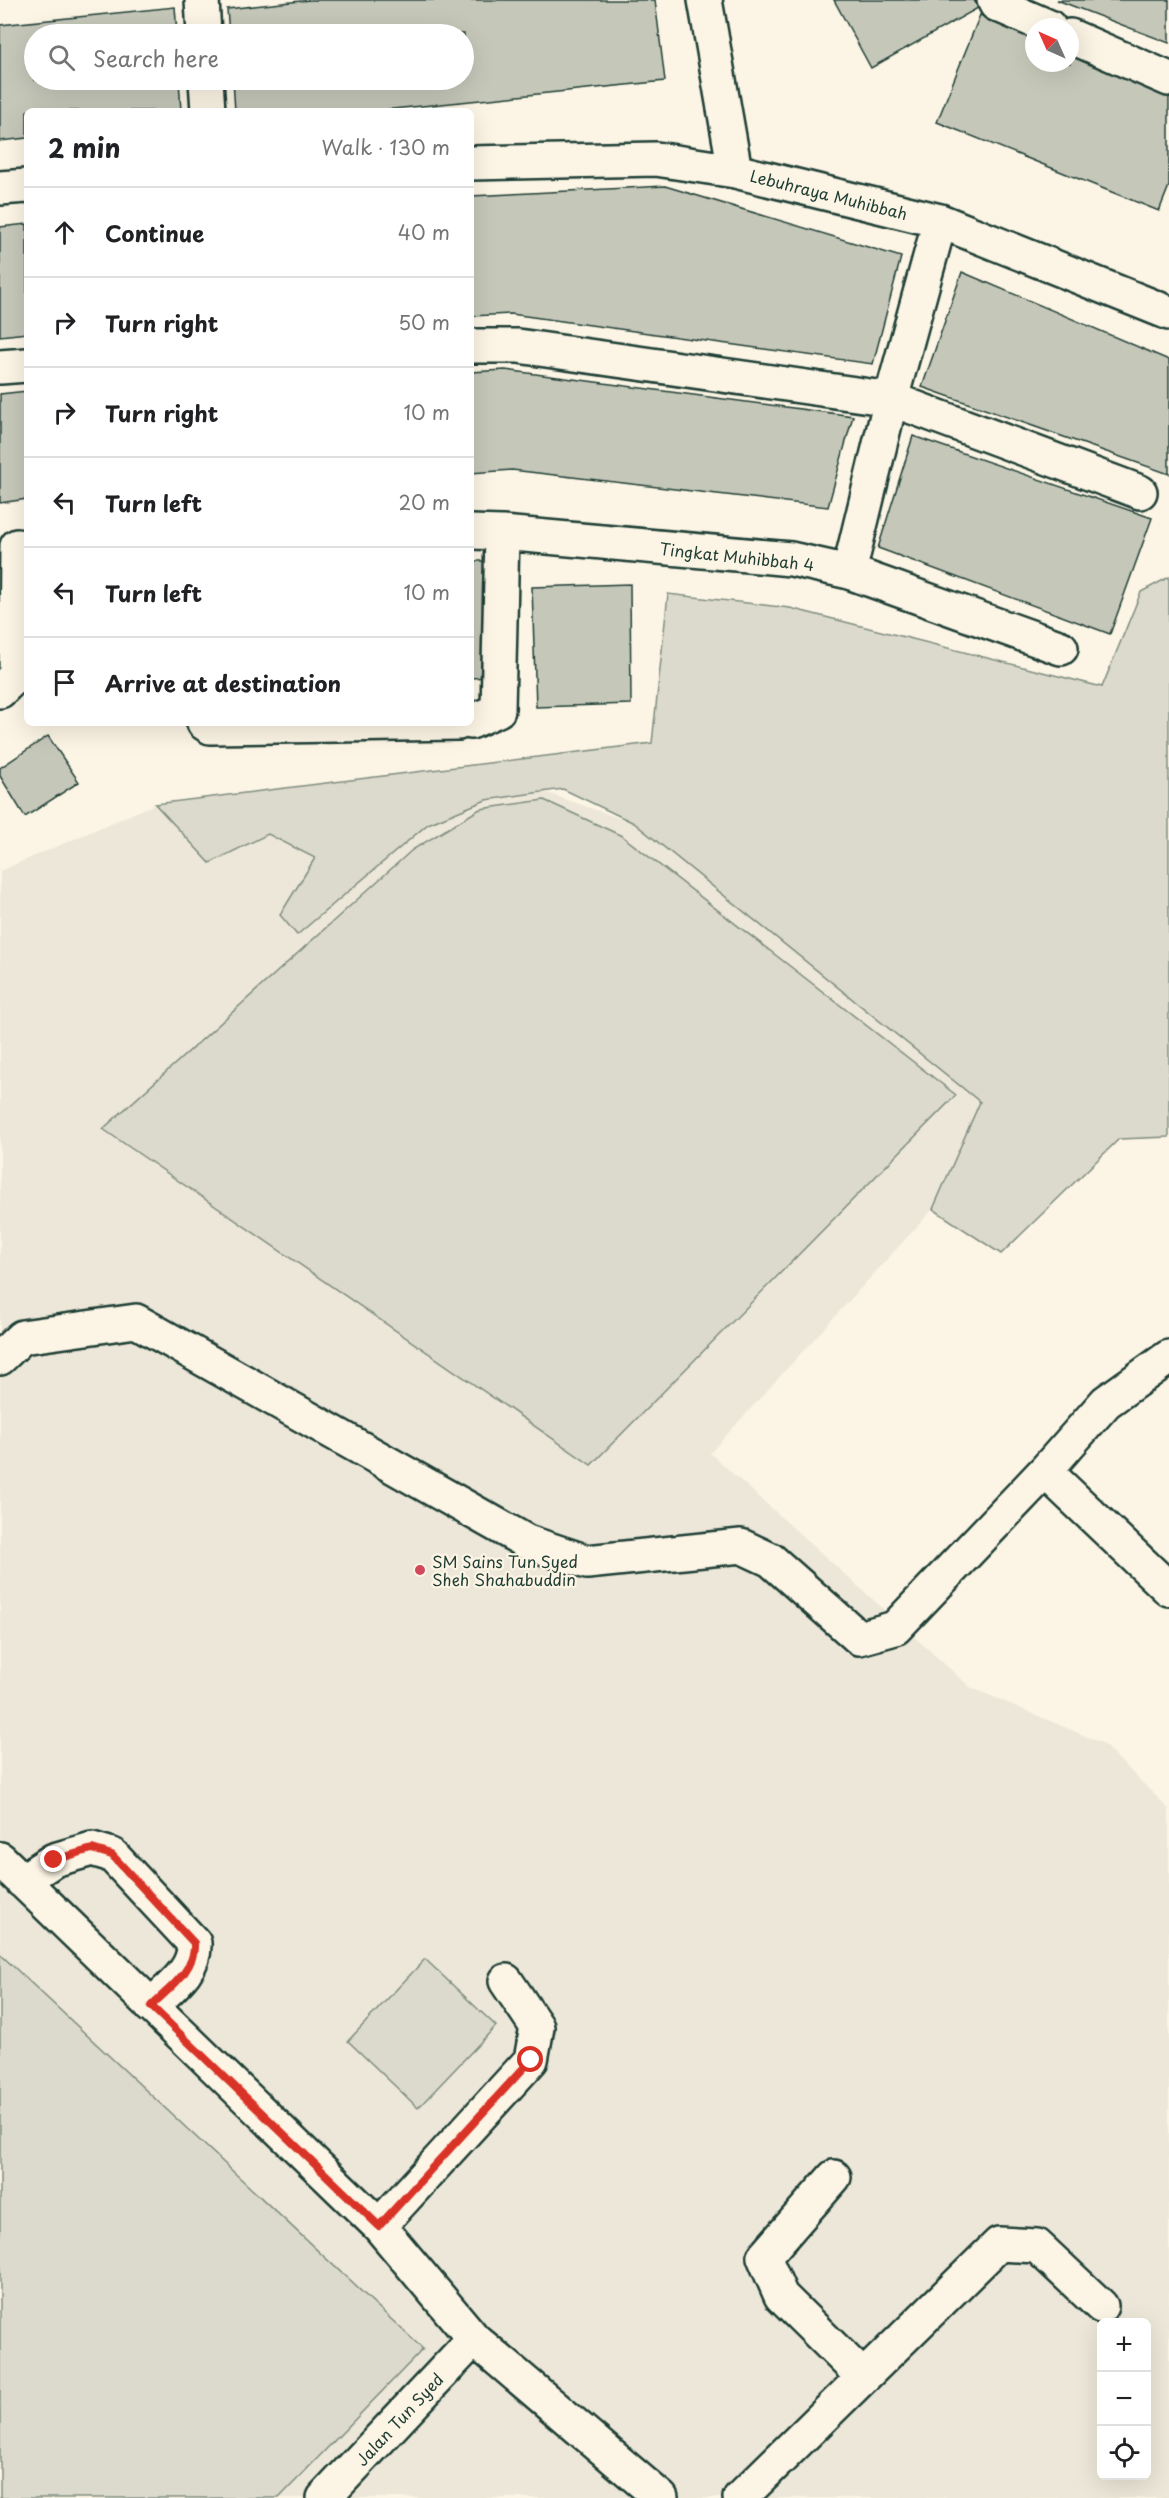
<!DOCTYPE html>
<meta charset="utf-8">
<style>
:root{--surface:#fff;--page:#f2f2f2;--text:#202124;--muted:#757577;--line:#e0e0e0}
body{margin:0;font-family:"Playpen Sans",sans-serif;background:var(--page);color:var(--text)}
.controls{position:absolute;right:18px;bottom:18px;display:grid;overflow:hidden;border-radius:9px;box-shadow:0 6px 24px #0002}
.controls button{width:54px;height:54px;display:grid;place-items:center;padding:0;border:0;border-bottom:2px solid var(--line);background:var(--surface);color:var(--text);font:30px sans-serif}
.compass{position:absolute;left:1025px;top:18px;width:54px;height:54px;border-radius:50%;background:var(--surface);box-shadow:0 6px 24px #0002;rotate:315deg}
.stop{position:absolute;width:18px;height:18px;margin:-14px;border:4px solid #d93025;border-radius:50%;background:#fff}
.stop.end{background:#d93025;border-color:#fff;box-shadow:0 2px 6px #0008}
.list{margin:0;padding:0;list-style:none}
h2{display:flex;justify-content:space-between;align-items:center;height:78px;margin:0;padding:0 24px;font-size:26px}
h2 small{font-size:20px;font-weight:400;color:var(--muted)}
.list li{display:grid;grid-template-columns:39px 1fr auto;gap:18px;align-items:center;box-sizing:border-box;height:90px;padding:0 24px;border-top:2px solid var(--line)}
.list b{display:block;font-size:22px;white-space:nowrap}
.list em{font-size:20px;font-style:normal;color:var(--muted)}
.icon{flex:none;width:33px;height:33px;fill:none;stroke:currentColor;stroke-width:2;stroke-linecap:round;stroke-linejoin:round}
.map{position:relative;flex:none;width:1169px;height:2498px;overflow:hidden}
.search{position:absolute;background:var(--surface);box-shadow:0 6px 24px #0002;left:24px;top:24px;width:450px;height:66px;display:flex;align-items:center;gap:15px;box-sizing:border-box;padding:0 21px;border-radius:33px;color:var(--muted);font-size:22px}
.panel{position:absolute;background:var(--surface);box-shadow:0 6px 24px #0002;left:24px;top:108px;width:450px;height:618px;border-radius:9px}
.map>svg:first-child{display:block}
.built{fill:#ece7d8;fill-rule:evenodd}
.green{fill:#dcdacc;stroke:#7e8c80;stroke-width:1.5}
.building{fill:#c5c7b9;stroke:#1f3d34;stroke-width:1.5}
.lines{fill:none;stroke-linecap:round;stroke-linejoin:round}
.minor-casing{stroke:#1f3d34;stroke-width:38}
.minor{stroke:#fcf5e5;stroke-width:33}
.route{stroke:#d93025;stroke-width:8}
.poi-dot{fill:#d1495b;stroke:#fcf5e5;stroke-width:2}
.labels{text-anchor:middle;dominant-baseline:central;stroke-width:4.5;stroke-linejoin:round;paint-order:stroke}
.street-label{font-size:16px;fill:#1f3d34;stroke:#fcf5e5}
.poi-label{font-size:16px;fill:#1f3d34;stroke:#fcf5e5;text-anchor:start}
</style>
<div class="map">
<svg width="1169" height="2498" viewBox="0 0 1169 2498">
<rect width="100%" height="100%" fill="#fcf5e5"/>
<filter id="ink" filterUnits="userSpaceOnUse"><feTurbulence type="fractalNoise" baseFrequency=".0167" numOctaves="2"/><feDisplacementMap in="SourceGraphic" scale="12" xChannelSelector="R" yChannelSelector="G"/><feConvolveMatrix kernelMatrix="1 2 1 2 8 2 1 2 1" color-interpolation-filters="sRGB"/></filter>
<g filter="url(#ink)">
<path class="built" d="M 525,785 L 633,823 L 980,1102 L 933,1209 L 710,1453 L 970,1687 L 1102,1743 L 1169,1809 L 1169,2498 L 0,2498 L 0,871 L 155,804 ZM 1102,2322 L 1146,2322 L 1146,2476 L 1102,2476 Z"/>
<path class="green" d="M 1169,577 L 1169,1137 L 1119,1139 L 1001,1254 L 933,1209 L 980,1102 L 634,823 L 563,789 L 486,800 L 428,824 L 297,935 L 280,915 L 315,858 L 268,834 L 210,863 L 155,804 L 652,743 L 668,594 L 790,608 L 1102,687 L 1141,592 Z
M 544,800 L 622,836 L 956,1095 L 591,1465 L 103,1129 L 412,850 L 480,809 Z
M 0,1954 L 423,2349 L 279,2498 L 0,2498 Z
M 425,1959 L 496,2026 L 418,2108 L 348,2041 Z"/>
<path class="building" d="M 310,0 L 655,0 L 665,81 L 373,111 L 235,111 L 233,80 L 464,80 L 464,34 L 229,34 L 227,9 Z
M 834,0 L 974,0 L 978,8 L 871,68 Z
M 1057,0 L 1169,0 L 1169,43 Z
M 175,7 L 177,34 L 34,34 L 34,80 L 179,80 L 181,111 L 27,111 L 27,138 L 0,141 L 0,25 Z
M 980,15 L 1034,36 L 1034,63 L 1070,63 L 1070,51 L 1169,90 L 1169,186 L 1159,211 L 937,122 Z
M 665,186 L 901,257 L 873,364 L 511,314 L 471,316 L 471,196 Z
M 27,224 L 27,333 L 0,336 L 0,227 Z
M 962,272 L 1169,360 L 1169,474 L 922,387 Z
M 505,370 L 853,416 L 828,507 L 512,470 L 471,473 L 471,372 Z
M 27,391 L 27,499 L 0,503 L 0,394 Z
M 913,436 L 1152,518 L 1110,634 L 878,548 Z
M 471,561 L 485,561 L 489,677 L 471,678 Z
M 630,584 L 631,704 L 536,707 L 532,587 Z
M 48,736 L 79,782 L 25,817 L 0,776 L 0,768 Z"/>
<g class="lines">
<g class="minor-casing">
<path id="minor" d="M 202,0 L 204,34
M 705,0 L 735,171
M 994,0 L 996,4 L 1049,27
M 1070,36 L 1169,79
M 206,80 L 208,111
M 471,163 L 656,159 L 735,171 L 940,221 L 1169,313
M 0,188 L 27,186
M 471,346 L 518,346 L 891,399 L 1140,492
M 0,367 L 27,365
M 471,532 L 502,533 L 791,559 L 849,572 L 1061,648
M 849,572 L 891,399 L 940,221
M 0,691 L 16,675 L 17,546
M 471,722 L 498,710 L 502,533
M 204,723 L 210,727 L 458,723
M 0,1358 L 22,1337 L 136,1321 L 527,1542 L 587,1562 L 741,1546 L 771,1560 L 859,1638 L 895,1628 L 1045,1471 L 1106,1402 L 1169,1357
M 1045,1471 L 1169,1589
M 0,1859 L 379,2226 L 474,2339 L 661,2498
M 22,1881 L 54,1860 L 92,1849 L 112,1855 L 194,1943 C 196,1970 169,1988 151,2006
M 834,2177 L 764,2257 L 781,2296 L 862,2376
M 379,2226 L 531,2060 L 537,2027 L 506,1981
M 324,2498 L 474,2339
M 740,2498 L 999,2244 L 1037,2246 L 1101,2306"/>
</g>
<use href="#minor" class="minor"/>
</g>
</g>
<g class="lines" filter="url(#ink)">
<path class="route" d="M 54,1860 L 92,1849 L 112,1855 L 194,1943 C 196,1970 169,1988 151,2006 L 379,2226 L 531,2060"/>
</g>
<circle class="poi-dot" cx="420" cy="1570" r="6"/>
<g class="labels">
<g class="street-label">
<text transform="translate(829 194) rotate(14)">Lebuhraya Muhibbah</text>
<text transform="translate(737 556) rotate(6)">Tingkat Muhibbah 4</text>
<text transform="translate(399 2419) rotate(-47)">Jalan Tun Syed</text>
</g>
<g class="poi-label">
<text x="432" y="1561">SM Sains Tun Syed<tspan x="432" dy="18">Sheh Shahabuddin</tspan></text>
</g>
</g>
</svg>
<div class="controls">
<button>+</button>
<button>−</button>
<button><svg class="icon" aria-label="locate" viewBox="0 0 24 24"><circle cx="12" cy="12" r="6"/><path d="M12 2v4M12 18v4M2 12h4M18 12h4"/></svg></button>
</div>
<svg class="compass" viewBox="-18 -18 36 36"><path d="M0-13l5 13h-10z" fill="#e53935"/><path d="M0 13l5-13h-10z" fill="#757577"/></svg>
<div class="stop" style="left:531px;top:2060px"></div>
<div class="stop end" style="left:54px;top:1860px"></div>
<div class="search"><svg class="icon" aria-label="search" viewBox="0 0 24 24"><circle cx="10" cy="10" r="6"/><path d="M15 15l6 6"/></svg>Search here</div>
<section class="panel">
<h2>2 min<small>Walk · 130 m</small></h2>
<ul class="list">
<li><svg class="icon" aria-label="ahead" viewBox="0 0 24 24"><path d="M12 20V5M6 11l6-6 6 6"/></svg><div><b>Continue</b></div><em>40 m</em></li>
<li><svg class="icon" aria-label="right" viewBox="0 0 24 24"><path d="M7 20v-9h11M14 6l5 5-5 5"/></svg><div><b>Turn right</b></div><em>50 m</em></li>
<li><svg class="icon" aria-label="right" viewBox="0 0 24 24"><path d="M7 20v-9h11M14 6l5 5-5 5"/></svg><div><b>Turn right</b></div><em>10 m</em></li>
<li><svg class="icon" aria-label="left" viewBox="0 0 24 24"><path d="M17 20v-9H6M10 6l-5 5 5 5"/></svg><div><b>Turn left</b></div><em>20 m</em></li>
<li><svg class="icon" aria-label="left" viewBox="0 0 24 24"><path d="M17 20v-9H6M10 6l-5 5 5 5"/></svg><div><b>Turn left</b></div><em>10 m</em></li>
<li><svg class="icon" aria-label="arrive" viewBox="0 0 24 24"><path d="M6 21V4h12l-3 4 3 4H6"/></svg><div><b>Arrive at destination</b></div></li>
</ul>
</section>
</div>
